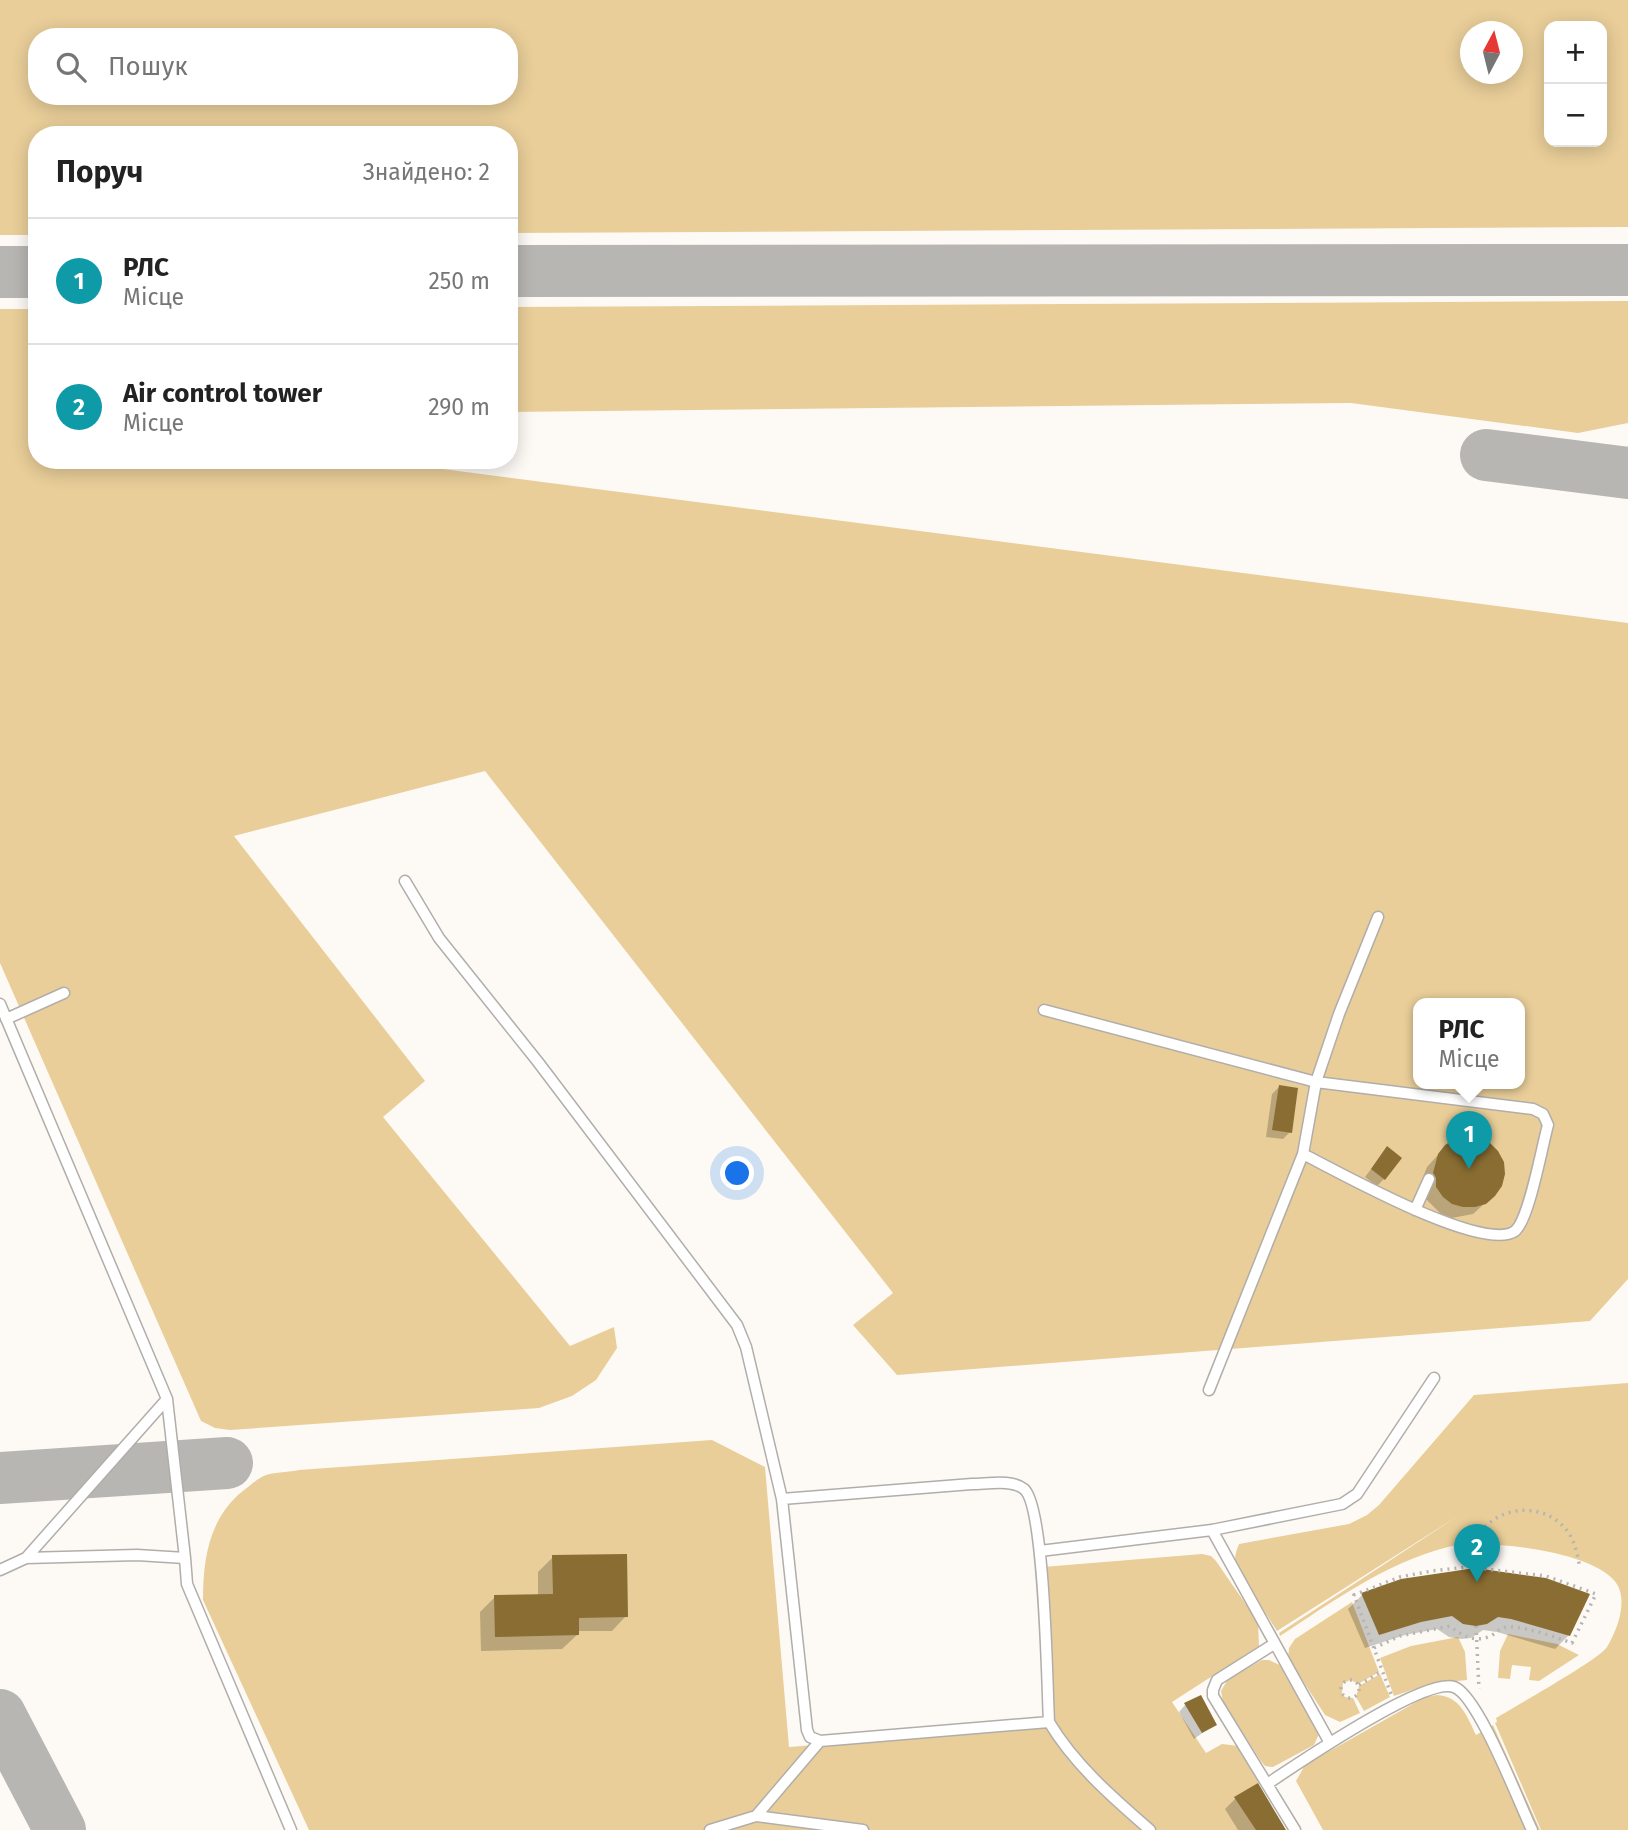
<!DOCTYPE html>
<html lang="uk">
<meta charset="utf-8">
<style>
:root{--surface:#fff;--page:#f6f6f6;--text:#222;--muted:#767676;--line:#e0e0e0;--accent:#1a73e8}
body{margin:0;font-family:"Fira Sans",sans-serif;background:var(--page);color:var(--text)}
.controls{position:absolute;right:21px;top:21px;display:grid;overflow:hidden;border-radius:14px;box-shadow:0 4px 18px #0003}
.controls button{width:63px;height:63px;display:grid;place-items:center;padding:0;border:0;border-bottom:2px solid var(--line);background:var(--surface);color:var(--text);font:35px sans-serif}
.compass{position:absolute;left:1460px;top:21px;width:63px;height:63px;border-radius:50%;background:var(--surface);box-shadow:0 4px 18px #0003;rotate:7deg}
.you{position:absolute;left:738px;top:1174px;width:24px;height:24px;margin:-18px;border:5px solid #fff;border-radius:50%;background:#1a73e8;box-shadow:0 0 0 10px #1a73e833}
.badge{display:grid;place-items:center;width:46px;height:46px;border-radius:50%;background:var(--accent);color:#fff;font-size:23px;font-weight:700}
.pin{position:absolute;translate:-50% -58px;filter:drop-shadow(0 2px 4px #0008)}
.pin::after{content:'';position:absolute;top:37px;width:24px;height:21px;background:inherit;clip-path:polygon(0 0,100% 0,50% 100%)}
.popup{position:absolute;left:1413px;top:998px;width:112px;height:91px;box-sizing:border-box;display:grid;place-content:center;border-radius:14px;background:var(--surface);filter:drop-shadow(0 2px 5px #0005);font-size:23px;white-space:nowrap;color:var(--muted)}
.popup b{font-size:26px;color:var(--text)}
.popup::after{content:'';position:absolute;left:50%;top:100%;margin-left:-14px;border:14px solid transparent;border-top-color:var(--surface)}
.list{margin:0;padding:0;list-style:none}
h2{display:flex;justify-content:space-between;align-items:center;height:91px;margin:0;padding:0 28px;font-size:30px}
h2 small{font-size:23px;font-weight:400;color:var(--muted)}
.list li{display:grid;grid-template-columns:46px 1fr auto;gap:21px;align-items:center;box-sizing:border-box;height:126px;padding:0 28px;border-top:2px solid var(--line)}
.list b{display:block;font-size:26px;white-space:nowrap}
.list p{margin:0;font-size:23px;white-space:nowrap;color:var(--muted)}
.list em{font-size:23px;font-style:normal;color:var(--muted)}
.icon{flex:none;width:38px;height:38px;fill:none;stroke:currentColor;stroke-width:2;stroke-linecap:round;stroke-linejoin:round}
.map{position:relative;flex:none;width:1628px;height:1830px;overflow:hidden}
.search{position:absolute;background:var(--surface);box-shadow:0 4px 18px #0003;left:28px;top:28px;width:490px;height:77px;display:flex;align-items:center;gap:18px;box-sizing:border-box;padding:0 24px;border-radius:28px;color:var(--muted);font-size:26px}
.panel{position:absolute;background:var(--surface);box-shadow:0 4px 18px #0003;left:28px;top:126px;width:490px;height:343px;border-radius:28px}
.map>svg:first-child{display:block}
.green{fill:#e9ce99;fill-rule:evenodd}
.shadow{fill:#0003}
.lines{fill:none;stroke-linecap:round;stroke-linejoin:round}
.taxiway{stroke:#b8b6b2;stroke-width:52}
.building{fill:#8a6d32}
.lane-casing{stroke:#b1aeaa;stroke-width:13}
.path{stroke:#b7b4b1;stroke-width:3.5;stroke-dasharray:2 5;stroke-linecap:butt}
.lane{stroke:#fff;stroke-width:10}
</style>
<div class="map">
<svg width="1628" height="1830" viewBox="0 0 1628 1830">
<rect width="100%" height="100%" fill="#fdfaf6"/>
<path class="green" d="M 0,0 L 1628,0 L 1628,227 L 509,233 L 509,135 L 37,135 L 37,235 L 0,235 ZM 1549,26 L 1602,26 L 1602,142 L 1549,142 ZM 1470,32 L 1512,32 L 1512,74 L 1470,74 ZM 37,37 L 509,37 L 509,96 L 37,96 Z
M 1628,301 L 1628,423 L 1578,433 L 1351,403 L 509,412 L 509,307 Z
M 0,309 L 37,309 L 37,460 L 373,460 L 1628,623 L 1628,1279 L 1590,1321 L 897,1375 L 853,1325 L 893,1293 L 485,771 L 234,836 L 425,1081 L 383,1117 L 570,1346 L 614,1327 L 617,1348 L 596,1380 L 572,1396 L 539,1408 L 230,1430 L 215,1428 L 201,1421 L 0,963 ZM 1418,1003 L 1520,1003 L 1520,1083 L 1418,1083 Z
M 1628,1383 L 1628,1830 L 1541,1830 L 1495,1723 L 1497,1722 L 1496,1718 C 1514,1707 1600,1659 1607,1647 C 1617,1630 1627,1604 1618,1586 C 1600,1551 1483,1538 1448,1547 C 1385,1563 1334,1601 1280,1636 L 1279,1633 L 1461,1514 L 1277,1631 L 1238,1571 C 1233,1561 1235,1554 1239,1544 L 1349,1524 L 1367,1515 L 1379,1505 L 1474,1395 Z
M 712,1440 L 765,1467 L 789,1747 L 1051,1726 L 1043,1567 L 1202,1554 L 1211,1556 L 1216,1561 L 1258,1622 L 1259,1646 L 1172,1702 L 1206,1753 L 1222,1744 L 1239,1746 L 1261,1782 L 1236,1796 L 1257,1830 L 309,1830 L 203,1600 C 203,1556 210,1514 248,1487 C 253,1483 260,1477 266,1475 C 276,1472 289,1472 299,1470 Z
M 1352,1602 L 1379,1672 L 1358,1684 L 1351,1680 L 1343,1683 L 1342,1693 L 1345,1697 L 1353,1698 L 1360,1713 L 1340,1722 L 1325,1715 L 1288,1658 L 1289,1648 L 1295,1639 Z
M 1508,1634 L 1557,1644 L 1579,1655 L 1539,1681 L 1529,1680 L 1531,1667 L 1512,1665 L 1510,1679 L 1498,1678 L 1500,1651 Z
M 1458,1637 L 1465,1652 L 1467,1680 L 1430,1684 L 1394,1696 L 1380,1658 L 1411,1646 Z
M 1262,1660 L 1269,1660 L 1284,1667 L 1319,1734 L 1314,1745 L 1273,1767 L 1265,1766 L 1260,1760 L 1223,1702 L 1221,1691 L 1228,1679 Z
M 1380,1674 L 1390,1697 L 1364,1711 L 1356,1697 L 1359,1686 Z
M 1437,1695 C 1460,1696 1467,1716 1476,1735 L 1493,1725 L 1540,1830 L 1323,1830 L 1296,1781 L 1305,1765 L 1425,1697 Z"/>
<path class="shadow" d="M 1279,1087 L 1290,1132 L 1283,1139 L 1266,1137 L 1272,1094 Z
M 1446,1146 L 1494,1195 L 1473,1214 L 1452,1218 L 1441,1214 L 1426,1199 L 1423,1177 L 1427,1167 Z
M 1387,1148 L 1384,1179 L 1377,1186 L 1365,1177 Z
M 553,1557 L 626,1616 L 612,1631 L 577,1631 L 577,1635 L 562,1649 L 481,1651 L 480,1612 L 495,1597 L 538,1596 L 538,1572 Z
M 1401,1580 L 1569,1635 L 1555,1649 L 1497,1632 L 1483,1630 L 1471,1638 L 1461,1639 L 1449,1637 L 1437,1629 L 1405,1635 L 1365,1648 L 1348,1609 L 1362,1595 Z
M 1185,1705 L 1215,1724 L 1194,1739 L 1179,1712 Z
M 1236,1798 L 1285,1830 L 1238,1830 L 1225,1809 Z"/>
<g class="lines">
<path class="taxiway" d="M 509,271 L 1628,270
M 0,272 L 37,272
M 1486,455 L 1628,473
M 0,1478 L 227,1463
M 0,1715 L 60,1830"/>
</g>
<path class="building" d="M 1279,1085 L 1298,1088 L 1292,1133 L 1272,1130 Z
M 1467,1136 L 1479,1137 L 1490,1143 L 1498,1151 L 1504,1162 L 1505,1174 L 1502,1186 L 1495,1196 L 1486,1204 L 1475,1207 L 1463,1207 L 1452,1204 L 1443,1197 L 1436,1187 L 1436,1178 L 1433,1173 L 1438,1154 L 1445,1145 L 1455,1139 Z
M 1387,1146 L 1402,1158 L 1385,1180 L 1371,1169 Z
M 627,1554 L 628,1617 L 579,1618 L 579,1635 L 495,1637 L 494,1595 L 553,1594 L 552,1555 Z
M 1475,1568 L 1546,1578 L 1590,1594 L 1570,1636 L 1511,1619 L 1498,1617 L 1487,1624 L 1476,1626 L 1463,1624 L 1452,1616 L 1421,1622 L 1379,1635 L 1361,1593 L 1401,1579 Z
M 1201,1695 L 1217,1725 L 1202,1733 L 1184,1703 Z
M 1258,1783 L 1286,1830 L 1256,1830 L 1234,1797 Z"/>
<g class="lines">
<g class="lane-casing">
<path id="lane" d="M 405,881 L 439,938 L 538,1062 L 737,1325 L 746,1347 L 782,1499
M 0,1004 L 167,1399 L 26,1558 L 0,1570
M 1044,1010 L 1316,1082 L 1339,1014 L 1378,917
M 6,1019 L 64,993
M 1415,1210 L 1429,1179
M 1209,1390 L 1303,1154 L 1316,1082 L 1533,1109 L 1543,1114 L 1548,1125 C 1542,1146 1529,1220 1515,1231 C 1484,1254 1337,1171 1303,1154
M 167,1399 L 185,1558
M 972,1484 C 987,1484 1012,1479 1024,1489 C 1045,1506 1047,1686 1049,1722 L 820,1741 L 810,1737 L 807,1730 L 782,1499 Z
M 1212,1530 L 1330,1743
M 1040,1551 L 1212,1530 L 1342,1504 L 1357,1494 L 1434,1378
M 26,1558 L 137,1555 L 185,1558 L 187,1584 L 291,1830
M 1274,1644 L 1217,1680 L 1213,1690 L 1213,1696 L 1295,1830
M 1049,1722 C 1074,1764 1113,1798 1150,1830
M 1267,1784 C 1296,1765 1424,1677 1454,1687 C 1478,1695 1519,1803 1532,1830
M 756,1816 L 820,1741
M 710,1830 L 756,1816 L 863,1830"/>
</g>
<path class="path" d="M 1469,1558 C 1472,1549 1477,1537 1483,1529 C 1507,1502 1553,1504 1571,1537 C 1576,1546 1578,1558 1580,1568
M 1476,1626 L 1479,1689
M 1374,1648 L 1400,1636 L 1450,1626 C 1463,1637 1478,1644 1494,1634 C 1497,1632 1499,1629 1503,1628 C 1517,1623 1558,1638 1572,1643 L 1596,1594 L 1546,1576 L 1485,1569 L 1485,1558 L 1469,1558 L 1468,1567 L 1432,1571 L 1400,1577 L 1354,1595 L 1391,1694
M1341 1689a9 9 0 1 1 18 0a9 9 0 1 1-18 0Z
M 1359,1685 L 1382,1671"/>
<use href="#lane" class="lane"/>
</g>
</svg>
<div class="controls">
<button>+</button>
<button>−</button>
</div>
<svg class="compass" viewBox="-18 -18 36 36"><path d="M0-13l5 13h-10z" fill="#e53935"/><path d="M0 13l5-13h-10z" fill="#767676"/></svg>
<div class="you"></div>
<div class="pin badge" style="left:1469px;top:1169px;background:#0f9aa8">1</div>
<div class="popup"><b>РЛС</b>Місце</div>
<div class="pin badge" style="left:1477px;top:1582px;background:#0f9aa8">2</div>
<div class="search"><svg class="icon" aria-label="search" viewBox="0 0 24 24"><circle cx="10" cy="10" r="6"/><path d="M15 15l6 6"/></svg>Пошук</div>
<section class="panel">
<h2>Поруч<small>Знайдено: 2</small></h2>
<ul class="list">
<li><span class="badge" style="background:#0f9aa8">1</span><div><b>РЛС</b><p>Місце</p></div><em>250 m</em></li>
<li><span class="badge" style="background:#0f9aa8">2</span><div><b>Air control tower</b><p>Місце</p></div><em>290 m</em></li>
</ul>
</section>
</div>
